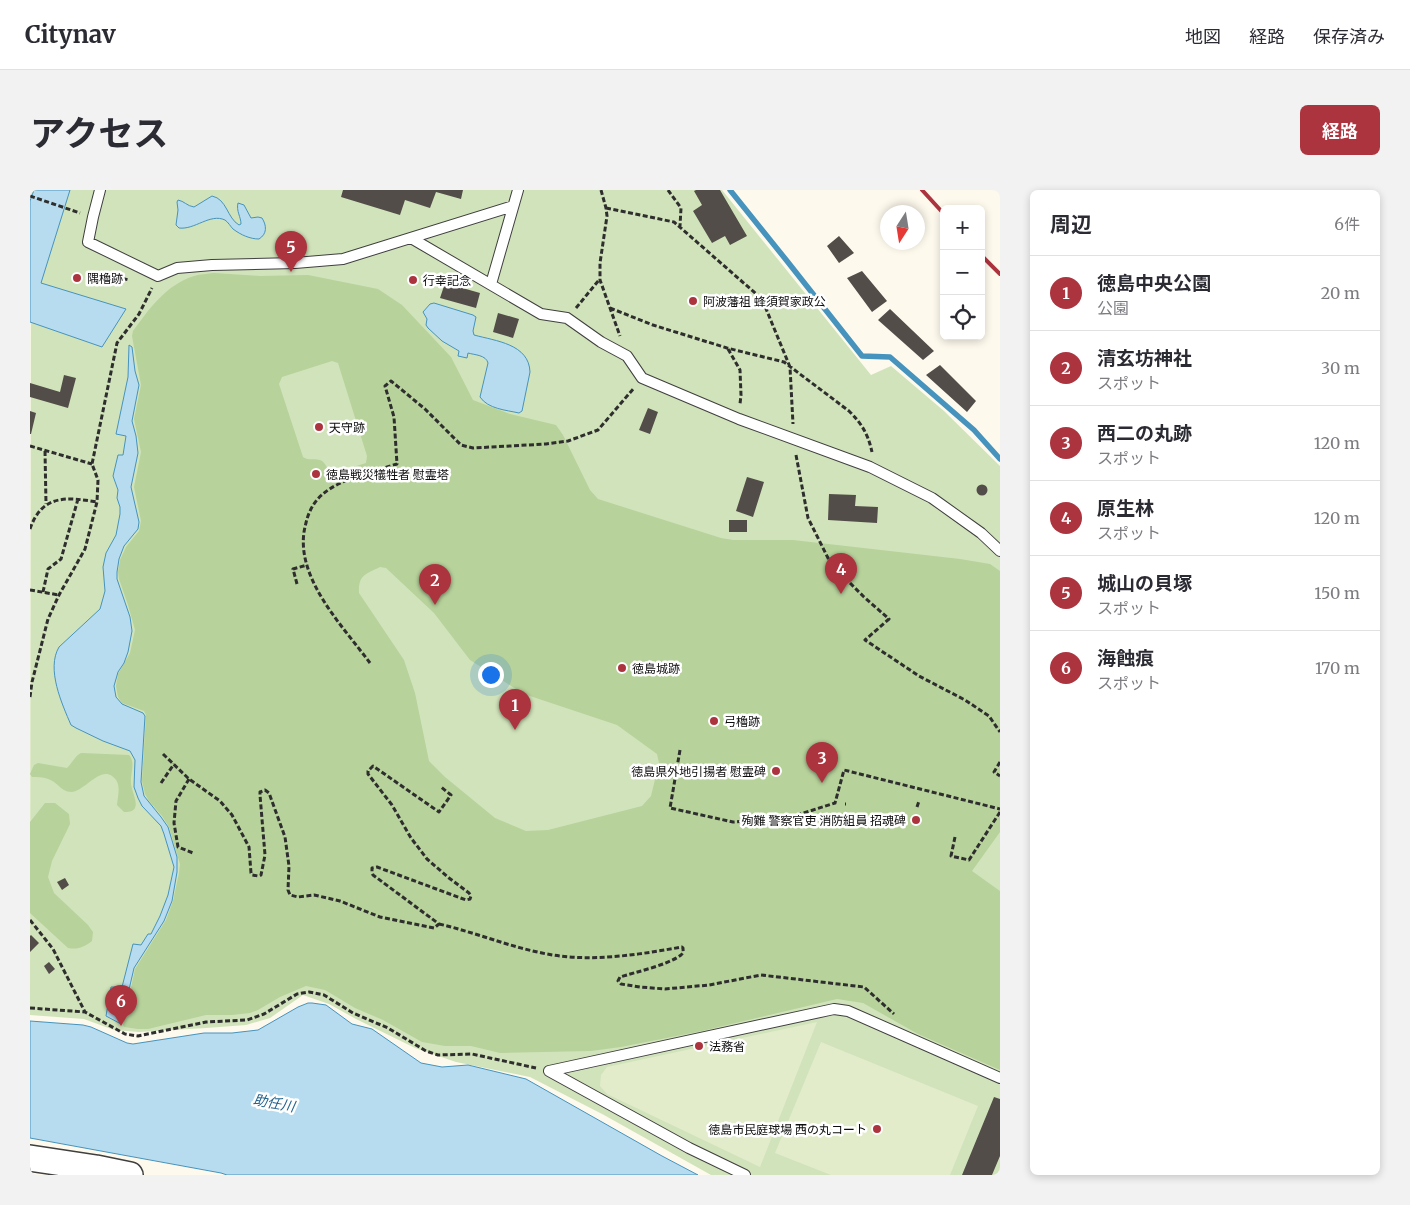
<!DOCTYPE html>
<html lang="ja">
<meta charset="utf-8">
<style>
:root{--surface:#fff;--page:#f2f2f3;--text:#2b2b33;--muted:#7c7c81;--line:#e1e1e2;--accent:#ac343f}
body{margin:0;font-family:Merriweather,"Noto Sans JP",serif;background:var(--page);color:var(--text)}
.controls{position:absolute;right:15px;top:15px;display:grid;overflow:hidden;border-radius:8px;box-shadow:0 2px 8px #0003}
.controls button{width:45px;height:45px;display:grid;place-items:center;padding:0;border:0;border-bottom:1px solid var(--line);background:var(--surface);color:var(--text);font:25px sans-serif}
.compass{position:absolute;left:850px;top:15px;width:45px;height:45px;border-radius:50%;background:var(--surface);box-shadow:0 2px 8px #0003;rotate:192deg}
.you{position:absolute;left:460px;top:484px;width:18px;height:18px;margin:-12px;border:4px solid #fff;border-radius:50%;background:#1a73e8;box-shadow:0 0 0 8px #1a73e833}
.badge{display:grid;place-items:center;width:32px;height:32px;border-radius:50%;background:var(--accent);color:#fff;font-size:16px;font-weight:700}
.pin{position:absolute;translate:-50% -41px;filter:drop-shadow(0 1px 2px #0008)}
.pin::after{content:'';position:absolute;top:26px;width:18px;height:15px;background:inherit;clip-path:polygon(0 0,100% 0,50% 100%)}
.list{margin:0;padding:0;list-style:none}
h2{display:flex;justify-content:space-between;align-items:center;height:65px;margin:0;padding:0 20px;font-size:21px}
h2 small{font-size:16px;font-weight:400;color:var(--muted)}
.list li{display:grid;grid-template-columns:32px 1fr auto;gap:15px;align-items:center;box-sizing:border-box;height:75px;padding:0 20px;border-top:1px solid var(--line)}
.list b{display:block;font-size:19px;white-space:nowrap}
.list p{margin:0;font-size:16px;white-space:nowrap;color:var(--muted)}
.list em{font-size:16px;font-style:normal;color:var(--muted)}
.icon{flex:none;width:28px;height:28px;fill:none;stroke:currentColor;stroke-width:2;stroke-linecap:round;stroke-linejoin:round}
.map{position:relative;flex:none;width:970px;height:985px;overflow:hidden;border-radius:8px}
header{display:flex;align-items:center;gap:30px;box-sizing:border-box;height:70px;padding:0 25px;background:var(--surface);border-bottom:1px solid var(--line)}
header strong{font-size:24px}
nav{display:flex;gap:28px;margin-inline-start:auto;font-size:18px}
.intro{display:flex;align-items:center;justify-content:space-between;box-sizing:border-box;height:120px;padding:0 30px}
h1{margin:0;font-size:35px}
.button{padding:12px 22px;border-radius:8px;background:var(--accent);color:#fff;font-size:18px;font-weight:700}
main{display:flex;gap:30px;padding:0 30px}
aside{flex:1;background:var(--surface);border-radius:8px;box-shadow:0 2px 8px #0003}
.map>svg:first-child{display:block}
.green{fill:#d1e3ba}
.forest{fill:#b7d29b;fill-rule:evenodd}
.pitch{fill:#e2eccb}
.water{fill:#b7dcef;stroke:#4693bd}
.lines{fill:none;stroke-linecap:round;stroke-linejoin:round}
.stream{stroke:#4693bd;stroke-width:5.5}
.building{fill:#534d49}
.service-casing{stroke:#3f3f3f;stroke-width:12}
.tertiary-casing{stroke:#3f3f3f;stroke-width:28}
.path{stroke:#2e2e2e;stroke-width:3;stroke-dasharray:5 2.5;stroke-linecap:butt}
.service{stroke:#fff;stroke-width:10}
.tertiary{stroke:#fff;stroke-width:25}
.rail{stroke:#ac343f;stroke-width:4}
.poi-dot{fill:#ac343f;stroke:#fff;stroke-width:2}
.labels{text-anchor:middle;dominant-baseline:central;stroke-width:5;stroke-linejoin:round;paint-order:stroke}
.poi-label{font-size:12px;fill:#0c0c0c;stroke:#fff;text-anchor:start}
.water-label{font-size:14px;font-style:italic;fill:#24658f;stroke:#fff}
</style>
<header>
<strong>Citynav</strong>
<nav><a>地図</a><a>経路</a><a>保存済み</a></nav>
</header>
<div class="intro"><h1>アクセス</h1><a class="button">経路</a></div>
<main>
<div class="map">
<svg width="970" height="985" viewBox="0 0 970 985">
<rect width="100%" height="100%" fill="#fdf9ed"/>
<path class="green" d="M 1,0 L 692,0 L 841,185 L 861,176 L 914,221 L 970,276 L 970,985 L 681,985 L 574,925 L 500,887 L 426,872 L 385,858 L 326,829 L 299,814 L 273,805 L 240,828 L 216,835 L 176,838 L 109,842 L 84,840 L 54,829 L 0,825 Z"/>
<path class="forest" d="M 184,83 L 230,86 L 278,85 L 348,99 L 372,115 L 421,167 L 443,210 L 480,224 L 526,235 L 533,245 L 560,300 L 568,309 L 691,348 L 703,350 L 763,350 L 930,369 L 960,374 L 970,381 L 970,642 L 942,681 L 970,701 L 970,880 L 888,844 L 833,813 L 807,809 L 672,841 L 591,857 L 561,861 L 470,863 L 441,856 L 415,856 L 392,852 L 353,830 L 325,818 L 295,800 L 276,796 L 250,807 L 228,820 L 220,823 L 202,825 L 176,825 L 118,839 L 108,839 L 94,837 L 93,835 L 105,779 L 136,730 L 143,711 L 149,683 L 150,674 L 139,637 L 132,626 L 119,611 L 115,604 L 112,591 L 116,525 L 114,521 L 92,513 L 88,507 L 86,496 L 88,484 L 100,463 L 105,440 L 98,415 L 89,389 L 88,382 L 90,370 L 96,357 L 109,341 L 111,331 L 104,297 L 111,262 L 104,229 L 111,195 L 102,146 L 103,141 C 120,118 136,95 164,86 C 170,84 178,84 184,83 ZM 302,171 L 308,173 L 337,266 L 336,273 L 301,284 C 297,280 296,272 290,270 C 284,268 279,271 273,267 L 249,194 L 252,187 ZM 350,377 L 356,378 L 404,423 L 440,470 L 494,504 L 587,535 L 627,564 L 629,573 L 621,606 L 612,616 L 518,640 L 496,641 L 465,628 L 415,587 L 399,571 L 385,503 L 374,470 L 329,403 C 328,385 336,384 350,377 Z
M 51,563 L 99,565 C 106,573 100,584 101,593 C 101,600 108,611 105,618 C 103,622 98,622 94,622 L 87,615 C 88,604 92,593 82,586 C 69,577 54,602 41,602 C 31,602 27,591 18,589 C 13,587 7,587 2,587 L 0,584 L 4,575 L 8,573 L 37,578 C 43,572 45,566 51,563 Z
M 15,613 L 25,613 L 39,624 L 40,634 L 22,671 L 18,687 L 24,703 L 58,735 L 63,742 L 62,751 C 54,757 48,760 38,758 L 0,723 L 0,632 Z"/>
<path class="pitch" d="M 787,832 L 730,977 L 577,904 L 570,896 L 571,885 L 577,877 Z
M 791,852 L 948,916 L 920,985 L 801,985 L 745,963 Z"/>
<path class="water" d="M 4,0 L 40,0 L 11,93 L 96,119 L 72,157 L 0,132 L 0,11 Z
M 182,6 C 197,9 197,28 209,35 L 211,34 C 211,27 206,21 208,13 L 214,15 L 221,28 L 228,27 L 232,28 C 237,36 237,44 229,49 C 220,49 211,45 203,39 C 201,37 198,32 195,30 C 180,23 165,40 149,38 L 146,35 L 148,20 L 147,12 L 148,10 C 154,11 157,16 164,17 Z
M 404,113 L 443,125 L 446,127 L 443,141 L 444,145 C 466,151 499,154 500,182 L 492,221 L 489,223 C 476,220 458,219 450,207 L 458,173 C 456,165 445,165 438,163 L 437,168 L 428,166 L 429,161 L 412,151 L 398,138 L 396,135 L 397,129 L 393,122 L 400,114 Z
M 99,155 L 102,157 L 105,181 L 109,195 L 102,231 L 106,246 L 108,263 L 101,297 L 109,332 L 108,339 L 94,356 L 89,369 L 87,382 L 87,389 L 100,427 L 102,441 L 98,462 L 94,473 L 88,482 L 84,496 L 86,507 L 92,514 L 113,523 L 115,526 L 111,592 L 114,606 L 131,627 L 138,637 L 147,667 L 147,682 L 142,711 L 134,731 L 104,778 L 91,834 L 76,826 L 81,797 L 92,797 L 103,754 L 111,755 L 118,744 L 121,744 L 130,726 L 138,705 L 144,677 L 134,644 L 131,636 L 112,616 L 108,608 L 104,597 L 105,570 L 100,561 L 73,551 L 46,538 L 41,535 C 32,514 16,479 29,457 L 70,419 L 75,401 L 73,377 L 76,363 L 86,345 L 90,324 L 90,317 L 87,308 L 88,300 L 83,286 L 88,265 L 93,265 L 96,246 L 86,244 L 98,187 Z
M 278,813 L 282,813 L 296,815 L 322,834 L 342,839 L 391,873 L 412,877 L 438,875 L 496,889 L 632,966 L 668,985 L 197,985 L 191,983 L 0,948 L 0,831 L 53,835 L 61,837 L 97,853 L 103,854 L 174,843 L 202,843 L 228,840 L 268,817 Z"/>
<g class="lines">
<path class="stream" d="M 700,0 L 757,71 L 832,166 L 860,167 L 944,240 L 970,269"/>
</g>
<path class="building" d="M 313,0 L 433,0 L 431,9 L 406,2 L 400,18 L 375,10 L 370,25 L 311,7 Z
M 666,0 L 690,0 L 717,46 L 700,55 L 695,46 L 682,53 L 663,21 L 672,15 L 664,1 Z
M 809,46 L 824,63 L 809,73 L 797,56 Z
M 832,81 L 857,111 L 842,122 L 817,88 Z
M 415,93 L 450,103 L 446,118 L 410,108 Z
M 860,119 L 904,161 L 893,170 L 848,130 Z
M 468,123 L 489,129 L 483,148 L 463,142 Z
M 910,175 L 946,211 L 937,222 L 896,185 Z
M 34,185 L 46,188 L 38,218 L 0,207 L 0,193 L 30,202 Z
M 618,218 L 628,222 L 620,244 L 609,240 Z
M 0,221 L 6,223 L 1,244 L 0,244 Z
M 717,287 L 734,292 L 723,327 L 706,321 Z
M946.5 300a5.5 5.5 0 1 1 11 0a5.5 5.5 0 1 1-11 0Z
M 799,304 L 826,305 L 825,316 L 848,317 L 847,333 L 798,330 Z
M 699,330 L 717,330 L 717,342 L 699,342 Z
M 35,688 L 39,695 L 32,700 L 27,692 Z
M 1,745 L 9,753 L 0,762 L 0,746 Z
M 19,772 L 25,779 L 19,784 L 14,776 Z
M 964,907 L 970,909 L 970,966 L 962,985 L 932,985 Z"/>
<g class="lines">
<g class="service-casing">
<path id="service" d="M 70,0 L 63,27 L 58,52 L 128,86 L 147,78 L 182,75 L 265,73 L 313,69 L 483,16
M 381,48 L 511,124 L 537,128 L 571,152 L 597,166 L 612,188 L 709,229 L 840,277 L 902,308 L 951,343 L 970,361
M 461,94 L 488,0
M 519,881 L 804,819 L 818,821 L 970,888
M 519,881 L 659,958 L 715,985"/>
</g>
<g class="tertiary-casing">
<path id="tertiary" d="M 0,968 L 66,978 L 100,985"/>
</g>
<path class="path" d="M 571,0 L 576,18 L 577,26 L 570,73 L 570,90 L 590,146
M 638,0 L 651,18 L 650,36
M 0,6 L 50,23
M 576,18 L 644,32 L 732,109 L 760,177 L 763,234
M 78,85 L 99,90
M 401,91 L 402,87
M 546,118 L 569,90
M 580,118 L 623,135 L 697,158 L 754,172 L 819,221 C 832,234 838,244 842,262
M 698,159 L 710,180 L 711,205 L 710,214
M 0,256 L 62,274
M 15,261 L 16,314
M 766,265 L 778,328 L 801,374 L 834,407 L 859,429 L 835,450 L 889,486 L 935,510 L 959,526 L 970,542
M 0,339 C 12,304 37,307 67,312
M 267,394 L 263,379 L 277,375
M 0,400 L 29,405
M 13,402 L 18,379 L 31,369 L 48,309
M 340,473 C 312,435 261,384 276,333 C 278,323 284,311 293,304 C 310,289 345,281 367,274 L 364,227 L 355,196 L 361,191 L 395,219 L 431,255 L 443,258 L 516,254 L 538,251 L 568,240 L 604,198
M 0,507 L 2,492 L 18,429 L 29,405 L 55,359 L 67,312 L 68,290 L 62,274 L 87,153 L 109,124 L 122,98
M 650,560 L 640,618 L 703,632 L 758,628 L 805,613 L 814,580 L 970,619
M 133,564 L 159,589 L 190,611 L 202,625 L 219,657 L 221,683 L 222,685 L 228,686 L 231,685 L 235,665 L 230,605 L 230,602 L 235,600 L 239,603 L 255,647 L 259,676 L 258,700 L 260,705 L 268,707 L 284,705 L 310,711 L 350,727 L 404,738 L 409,734 L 343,685 L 342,682 L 342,678 L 347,677 L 436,710 L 440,709 L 441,706 L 439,703 L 419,688 L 397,669 L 381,648 L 362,615 L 338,584 L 338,581 L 343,576 L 409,622 L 421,605 L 411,597
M 970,572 L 964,582 L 970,586
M 159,589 L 146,611 L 144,633 L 148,657 L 163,663
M 131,593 L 144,574
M 815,614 L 816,614
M 887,617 L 889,611
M 925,647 L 921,666 L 939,670 L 970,622
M 0,730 L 23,759 L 55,822 L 95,844 L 108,846 L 176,832 L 217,830 L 234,824 L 267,804 L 279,802 L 294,805 L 323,823 L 358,838 L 396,861 L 408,865 L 442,864 L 506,878
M 409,734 C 444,742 477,756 512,763 C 558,773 606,765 652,757 L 653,758 C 653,762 654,762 651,765 C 638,775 606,782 590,787 L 588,791 L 591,794 L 610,797 L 635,799 L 679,795 L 731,785 L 834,797 L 864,824
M 0,818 L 55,822"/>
<use href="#service" class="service"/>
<use href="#tertiary" class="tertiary"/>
<path class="rail" d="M 892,0 L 914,24
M 951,65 L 970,84"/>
</g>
<g class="poi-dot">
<circle cx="47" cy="88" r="5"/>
<circle cx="383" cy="90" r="5"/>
<circle cx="663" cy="111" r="5"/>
<circle cx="289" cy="237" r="5"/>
<circle cx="286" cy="284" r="5"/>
<circle cx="592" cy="478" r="5"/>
<circle cx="684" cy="531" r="5"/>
<circle cx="746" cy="581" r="5"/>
<circle cx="886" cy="630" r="5"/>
<circle cx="669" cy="856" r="5"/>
<circle cx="847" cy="939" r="5"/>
</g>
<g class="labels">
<g class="poi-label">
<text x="57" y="88">隅櫓跡</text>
<text x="393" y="90">行幸記念</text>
<text x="673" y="111">阿波藩祖 蜂須賀家政公</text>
<text x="299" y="237">天守跡</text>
<text x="296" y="284">徳島戦災犠牲者 慰霊塔</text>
<text x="602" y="478">徳島城跡</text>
<text x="694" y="531">弓櫓跡</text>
<text x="736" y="581" text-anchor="end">徳島県外地引揚者 慰霊碑</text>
<text x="876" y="630" text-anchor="end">殉難 警察官吏 消防組員 招魂碑</text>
<text x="679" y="856">法務省</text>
<text x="837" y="939" text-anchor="end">徳島市民庭球場 西の丸コート</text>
</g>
<g class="water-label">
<text transform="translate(244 913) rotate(10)">助任川</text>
</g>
</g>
</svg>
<div class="controls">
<button>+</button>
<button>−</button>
<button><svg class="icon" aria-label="locate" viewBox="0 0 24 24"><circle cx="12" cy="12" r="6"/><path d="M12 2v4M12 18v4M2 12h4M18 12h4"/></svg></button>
</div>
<svg class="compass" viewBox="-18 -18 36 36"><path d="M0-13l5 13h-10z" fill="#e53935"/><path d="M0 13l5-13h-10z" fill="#7c7c81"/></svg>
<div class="you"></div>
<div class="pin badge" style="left:485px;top:540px">1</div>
<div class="pin badge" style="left:405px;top:415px">2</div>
<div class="pin badge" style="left:792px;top:593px">3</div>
<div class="pin badge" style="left:811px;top:404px">4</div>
<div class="pin badge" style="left:261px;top:82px">5</div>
<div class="pin badge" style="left:91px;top:836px">6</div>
</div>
<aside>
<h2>周辺<small>6件</small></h2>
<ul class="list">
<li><span class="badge">1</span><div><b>徳島中央公園</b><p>公園</p></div><em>20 m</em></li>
<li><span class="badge">2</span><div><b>清玄坊神社</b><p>スポット</p></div><em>30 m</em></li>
<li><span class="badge">3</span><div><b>西二の丸跡</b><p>スポット</p></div><em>120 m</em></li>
<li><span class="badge">4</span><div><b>原生林</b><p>スポット</p></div><em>120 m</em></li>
<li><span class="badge">5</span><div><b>城山の貝塚</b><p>スポット</p></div><em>150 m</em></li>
<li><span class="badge">6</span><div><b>海蝕痕</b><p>スポット</p></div><em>170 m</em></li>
</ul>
</aside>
</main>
